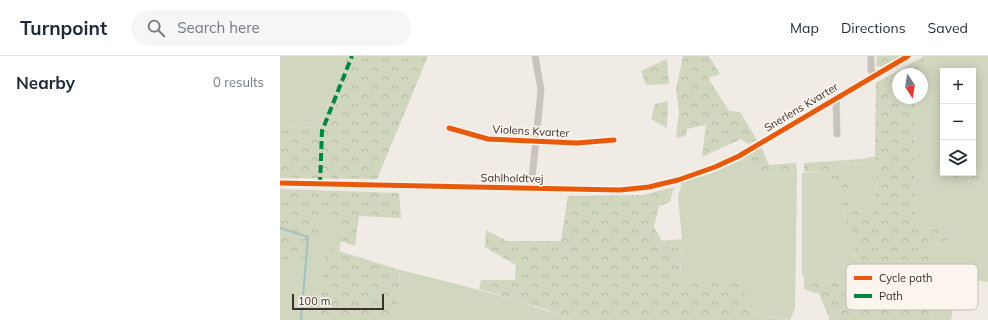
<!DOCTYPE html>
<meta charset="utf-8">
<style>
:root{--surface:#fff;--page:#f6f6f7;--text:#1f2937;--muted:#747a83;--line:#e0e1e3}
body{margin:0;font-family:Mulish,sans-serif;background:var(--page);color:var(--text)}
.controls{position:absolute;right:12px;top:12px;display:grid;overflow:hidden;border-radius:0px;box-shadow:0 2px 10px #0003}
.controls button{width:36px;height:36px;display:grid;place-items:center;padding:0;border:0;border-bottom:1px solid var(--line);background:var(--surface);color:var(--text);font:20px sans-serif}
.compass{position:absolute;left:612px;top:12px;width:36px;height:36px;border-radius:50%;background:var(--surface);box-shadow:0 2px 10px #0003;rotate:168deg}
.scale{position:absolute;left:12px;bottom:10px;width:92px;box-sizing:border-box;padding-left:4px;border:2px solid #3b302b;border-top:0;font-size:11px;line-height:14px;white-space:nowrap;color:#3b302b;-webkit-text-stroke:3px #fbf5ee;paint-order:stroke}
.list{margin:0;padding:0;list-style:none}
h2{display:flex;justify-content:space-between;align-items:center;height:52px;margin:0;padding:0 16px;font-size:17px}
h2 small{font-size:13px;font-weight:400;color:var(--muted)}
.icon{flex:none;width:22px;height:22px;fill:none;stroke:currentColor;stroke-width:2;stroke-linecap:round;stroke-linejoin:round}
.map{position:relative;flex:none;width:708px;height:264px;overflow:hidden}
header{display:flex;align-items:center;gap:24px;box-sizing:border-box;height:56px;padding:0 20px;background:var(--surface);border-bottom:1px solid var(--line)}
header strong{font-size:19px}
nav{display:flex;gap:22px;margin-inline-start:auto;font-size:14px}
.search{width:280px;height:36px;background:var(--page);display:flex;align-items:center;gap:10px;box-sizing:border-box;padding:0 14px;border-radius:22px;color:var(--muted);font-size:15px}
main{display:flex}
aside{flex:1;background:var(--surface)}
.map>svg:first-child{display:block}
.grass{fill:#d1d6bf}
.forest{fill:url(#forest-crowns)}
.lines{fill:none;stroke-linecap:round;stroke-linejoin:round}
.stream{stroke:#a1c2c1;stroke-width:2}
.minor{stroke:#c9c3be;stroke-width:7}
.quiet{stroke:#00873e;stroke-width:4;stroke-dasharray:8 4;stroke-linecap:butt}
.cycleway-casing{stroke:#fbf5ee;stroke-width:8}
.cycleway{stroke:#e8590c;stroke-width:5}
.labels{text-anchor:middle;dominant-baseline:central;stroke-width:3.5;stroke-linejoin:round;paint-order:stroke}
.street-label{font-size:11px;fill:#3b302b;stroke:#fbf5ee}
.key{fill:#fbf5ee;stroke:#c1bab4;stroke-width:1}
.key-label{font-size:11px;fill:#3b302b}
</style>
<header>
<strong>Turnpoint</strong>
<div class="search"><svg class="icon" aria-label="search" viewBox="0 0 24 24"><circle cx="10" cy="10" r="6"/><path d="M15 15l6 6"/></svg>Search here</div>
<nav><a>Map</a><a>Directions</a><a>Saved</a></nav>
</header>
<main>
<aside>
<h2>Nearby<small>0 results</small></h2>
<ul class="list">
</ul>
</aside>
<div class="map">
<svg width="708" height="264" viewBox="0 0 708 264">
<defs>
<pattern id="forest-crowns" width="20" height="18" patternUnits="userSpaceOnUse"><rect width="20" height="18" fill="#d1d6bf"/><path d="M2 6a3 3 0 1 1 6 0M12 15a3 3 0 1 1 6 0" fill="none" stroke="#b4b8a4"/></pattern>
</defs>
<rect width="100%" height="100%" fill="#f0ebe5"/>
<path class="grass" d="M 0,0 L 68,0 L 39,72 L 0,70 Z
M 644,0 L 708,0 L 708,117 L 693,114 L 693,15 L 663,15 L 663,117 L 669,117 L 675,123 L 708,129 L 708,226 L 688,223 L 678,225 L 671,264 L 651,264 L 655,233 L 650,189 L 668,186 L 662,173 L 635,172 L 634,42 L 642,42 L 642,30 L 648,25 Z
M 591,101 L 595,101 L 598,112 L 592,160 L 576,152 L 565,121 L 549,111 L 552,108 L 587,107 Z
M 461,104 L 479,118 L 517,119 L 515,253 L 510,264 L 469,257 L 464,227 L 400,223 L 402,183 L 398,141 L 402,126 L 432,117 Z
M 545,115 L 556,126 L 580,216 L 563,227 L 524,222 L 522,217 L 522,117 Z
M 40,162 L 62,162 L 61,185 L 59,195 L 46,192 L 38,259 L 41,264 L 0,264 L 0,203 L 24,210 L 29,177 Z
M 120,214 C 178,228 236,242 291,264 L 116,264 Z"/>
<path class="forest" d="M 68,0 L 148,0 L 97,123 L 0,122 L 0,70 L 39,72 Z
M 403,0 L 429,0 L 440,18 L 428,22 L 449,55 L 460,56 L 477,84 L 468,88 L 461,83 L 422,101 L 426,69 L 407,73 L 406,80 L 396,82 L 399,56 L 396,33 Z
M 597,0 L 621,0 L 601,11 L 596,10 Z
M 644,0 L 648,25 L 642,30 L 642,18 L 618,18 L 618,42 L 634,42 L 635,172 L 662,173 L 668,186 L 650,189 L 655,233 L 651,264 L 549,264 L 549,261 L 539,238 L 524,233 L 524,222 L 563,227 L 580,216 L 556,126 L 545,115 L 524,116 L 524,107 L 582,103 L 591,101 L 587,107 L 552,108 L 549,111 L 565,121 L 576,152 L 592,160 L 598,112 L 595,101 L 596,27 Z
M 387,3 L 389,28 L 366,29 L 361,15 Z
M 388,45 L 387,72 L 371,63 L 375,48 Z
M 481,91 L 489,109 L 516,107 L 517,119 L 479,118 L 461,104 Z
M 693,114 L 708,117 L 708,129 L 675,123 L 669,117 L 693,117 Z
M 394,131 L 390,146 L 379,150 L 374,171 L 382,185 L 402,183 L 400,222 L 464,227 L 469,257 L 507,264 L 291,264 L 264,253 L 199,233 L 201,224 L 235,224 L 236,209 L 205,191 L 206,174 L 227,185 L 281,185 L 288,140 L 363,139 Z
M 0,133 L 119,137 L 121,162 L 79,160 L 75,190 L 61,185 L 61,162 L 41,162 L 38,179 L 29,178 L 24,210 L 0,203 Z
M 46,191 L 120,214 L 116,264 L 41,264 L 38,259 Z"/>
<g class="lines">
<path class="stream" d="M 0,172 L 28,181 L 21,264"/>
<path class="minor" d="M 591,0 L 591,14 L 594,19
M 556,42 L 557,78
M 169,72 L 208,83 L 297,87 L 334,84
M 0,127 L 340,134 L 369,131 L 398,124 L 435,111 L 459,100 L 628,0
M 251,132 L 261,34 L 255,0"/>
<path class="quiet" d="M 40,129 L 42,75 L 72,0"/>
<g class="cycleway-casing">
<path id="cycleway" d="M 169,72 L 208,83 L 297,87 L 334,84
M 0,127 L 340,134 L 369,131 L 398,124 L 435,111 L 459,100 L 628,0"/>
</g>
<use href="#cycleway" class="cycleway"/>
</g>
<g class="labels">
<g class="street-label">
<text transform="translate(521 51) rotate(-31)">Snerlens Kvarter</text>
<text transform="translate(251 75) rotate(3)">Violens Kvarter</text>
<text transform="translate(232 122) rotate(1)">Sahlholdtvej</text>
</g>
</g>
<rect x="566" y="208" width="132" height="46" rx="6" class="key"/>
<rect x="574" y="220" width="18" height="4" fill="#e8590c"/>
<rect x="574" y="238" width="18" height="4" fill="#00873e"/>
<g class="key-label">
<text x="599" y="226">Cycle path</text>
<text x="599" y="244">Path</text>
</g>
</svg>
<div class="controls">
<button>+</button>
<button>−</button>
<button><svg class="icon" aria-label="layers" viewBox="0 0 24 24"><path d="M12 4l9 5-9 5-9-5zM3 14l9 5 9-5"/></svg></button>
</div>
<svg class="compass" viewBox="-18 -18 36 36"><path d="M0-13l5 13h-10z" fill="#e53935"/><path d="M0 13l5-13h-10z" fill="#747a83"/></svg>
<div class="scale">100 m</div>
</div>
</main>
